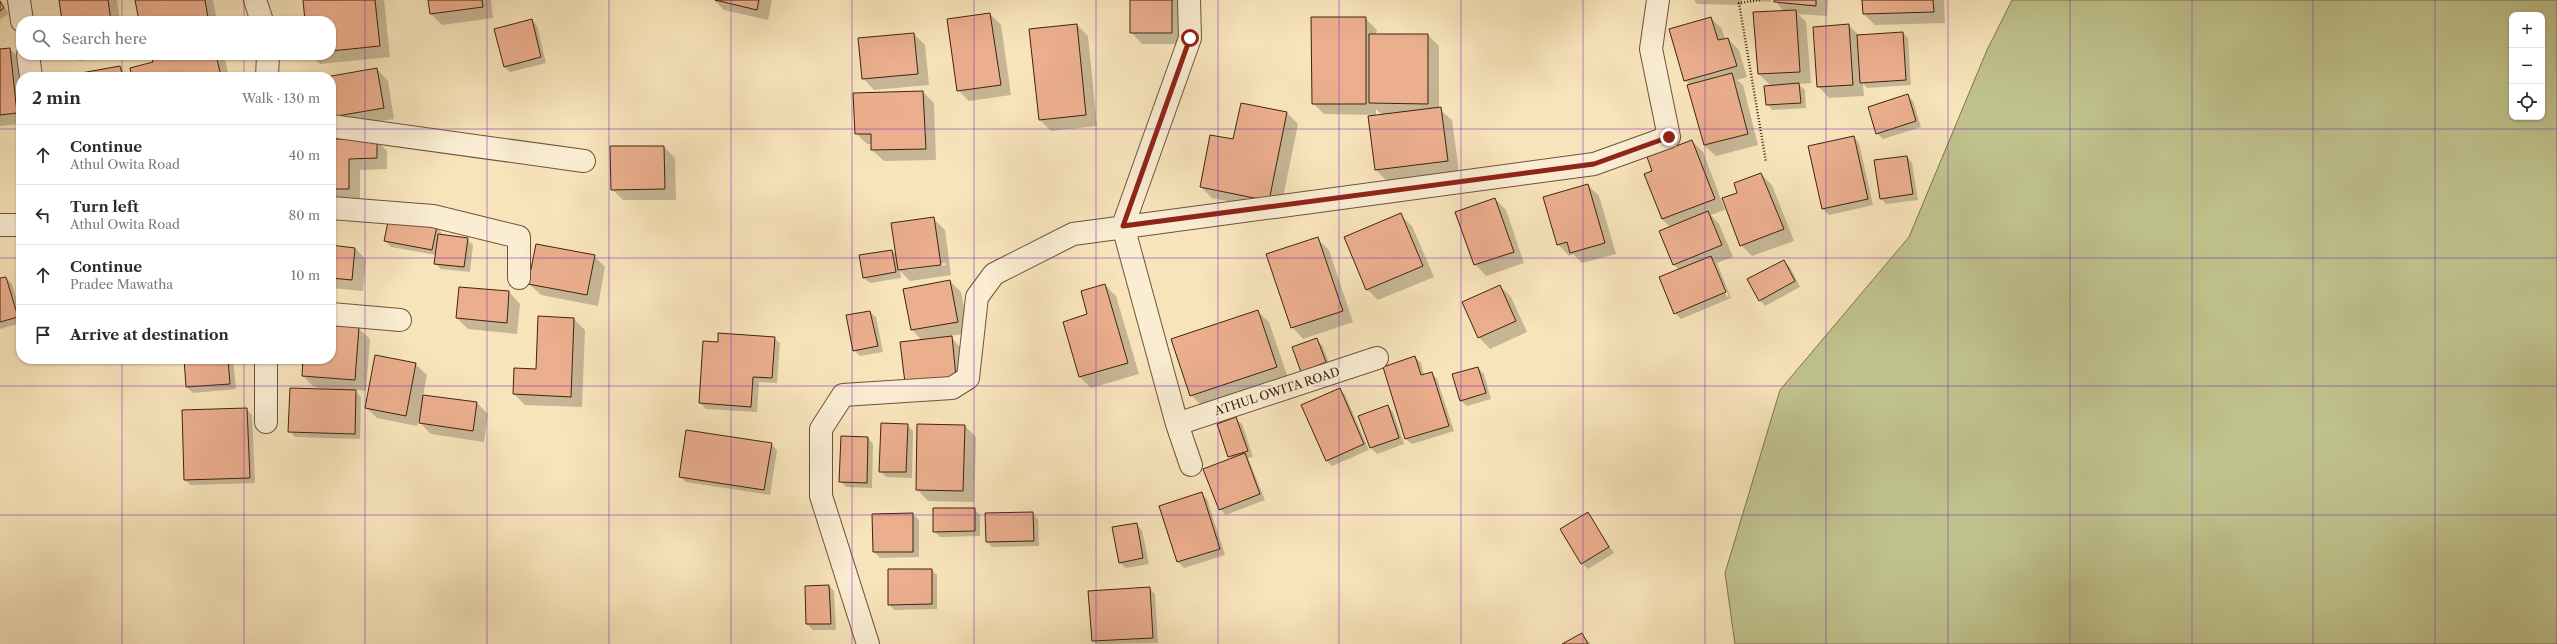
<!DOCTYPE html>
<meta charset="utf-8">
<style>
:root{--surface:#fff;--page:#f7f7f7;--text:#2b2b33;--muted:#7c7c81;--line:#e1e1e2}
body{margin:0;font-family:"Libre Caslon Text",serif;background:var(--page);color:var(--text)}
.controls{position:absolute;right:12px;top:12px;display:grid;overflow:hidden;border-radius:8px;box-shadow:0 1px 3px #0004}
.controls button{width:36px;height:36px;display:grid;place-items:center;padding:0;border:0;border-bottom:1px solid var(--line);background:var(--surface);color:var(--text);font:20px sans-serif}
.stop{position:absolute;width:12px;height:12px;margin:-9px;border:3px solid #8f2418;border-radius:50%;background:#fff}
.stop.end{background:#8f2418;border-color:#fff;box-shadow:0 1px 4px #0008}
.list{margin:0;padding:0;list-style:none}
h2{display:flex;justify-content:space-between;align-items:center;height:52px;margin:0;padding:0 16px;font-size:17px}
h2 small{font-size:13px;font-weight:400;color:var(--muted)}
.list li{display:grid;grid-template-columns:26px 1fr auto;gap:12px;align-items:center;box-sizing:border-box;height:60px;padding:0 16px;border-top:1px solid var(--line)}
.list b{display:block;font-size:15px;white-space:nowrap}
.list p{margin:0;font-size:13px;white-space:nowrap;color:var(--muted)}
.list em{font-size:13px;font-style:normal;color:var(--muted)}
.icon{flex:none;width:22px;height:22px;fill:none;stroke:currentColor;stroke-width:2;stroke-linecap:round;stroke-linejoin:round}
.map{position:relative;flex:none;width:2557px;height:644px;overflow:hidden}
.search{position:absolute;background:var(--surface);box-shadow:0 1px 3px #0004;left:16px;top:16px;width:320px;height:44px;display:flex;align-items:center;gap:10px;box-sizing:border-box;padding:0 14px;border-radius:16px;color:var(--muted);font-size:15px}
.panel{position:absolute;background:var(--surface);box-shadow:0 1px 3px #0004;left:16px;top:72px;width:320px;height:292px;border-radius:16px}
.map>svg:first-child{display:block}
.green{fill:#c0c38d;stroke:#80734e;fill-rule:evenodd}
.shadow{fill:#0003;fill-rule:evenodd}
.building{fill:#ecaf8e;stroke:#3f2310}
.lines{fill:none;stroke-linecap:round;stroke-linejoin:round}
.street-casing{stroke:#6d533b;stroke-width:24}
.path{stroke:#3f2310;stroke-width:2.5;stroke-dasharray:1 2;stroke-linecap:butt}
.street{stroke:#faedd3;stroke-width:22}
.route{stroke:#8f2418;stroke-width:5}
.grid{fill:none;stroke:#7b2cbf;stroke-width:1;stroke-opacity:0.55}
.labels{text-anchor:middle;dominant-baseline:central;stroke-width:4;stroke-linejoin:round;paint-order:stroke}
.street-label{font-size:12px;fill:#3f2310;stroke:#faedd3}
</style>
<div class="map">
<svg width="2557" height="644" viewBox="0 0 2557 644">
<rect width="100%" height="100%" fill="#f8e4bb"/>
<filter id="stains"><feTurbulence type="fractalNoise" baseFrequency=".005" numOctaves="4"/><feColorMatrix values="0 0 0 0 .2 0 0 0 0 .09 0 0 0 0 .02 0 0 0 .5 -.17"/></filter>
<radialGradient id="worn" r=".72"><stop offset=".6" stop-color="#630" stop-opacity="0"/><stop offset="1" stop-color="#630" stop-opacity=".3"/></radialGradient>
<path class="green" d="M 2012,0 L 2557,0 L 2557,644 L 1735,644 L 1725,573 L 1780,390 L 1909,237 L 1987,50 ZM 2512,15 L 2542,15 L 2542,117 L 2512,117 Z"/>
<path class="shadow" d="M 0,0 L 9,14 L 0,19 Z
M 60,0 L 117,0 L 120,21 L 63,21 Z
M 137,0 L 213,0 L 217,21 L 140,21 Z
M 304,0 L 384,0 L 390,57 L 320,64 L 311,55 L 331,55 L 331,21 L 306,21 Z
M 429,0 L 491,0 L 493,18 L 442,25 L 431,14 Z
M 714,0 L 772,0 L 768,20 L 724,10 Z
M 1131,0 L 1181,0 L 1182,44 L 1142,44 L 1131,32 Z
M 1694,0 L 1771,0 L 1771,2 L 1742,0 L 1742,5 L 1697,4 Z
M 1775,0 L 1828,0 L 1827,16 L 1798,14 L 1806,22 L 1811,83 L 1798,84 L 1805,90 L 1806,108 L 1772,110 L 1767,104 L 1771,86 L 1759,74 L 1755,13 L 1784,12 Z
M 1863,0 L 1944,0 L 1945,23 L 1875,25 L 1864,14 Z
M 990,14 L 1001,25 L 1011,95 L 969,101 L 958,90 Z
M 1365,18 L 1377,30 L 1376,35 L 1428,35 L 1439,46 L 1439,109 L 1452,120 L 1459,172 L 1387,181 L 1376,170 L 1369,117 L 1376,115 L 1324,114 L 1313,103 ZM 1376,109 L 1382,115 L 1376,116 Z
M 1711,18 L 1722,29 L 1725,39 L 1728,39 L 1739,50 L 1747,77 L 1737,80 L 1743,85 L 1758,145 L 1716,156 L 1704,145 L 1690,85 L 1685,80 Z
M 532,20 L 537,26 L 546,63 L 510,72 L 504,66 Z
M 1077,25 L 1088,36 L 1097,126 L 1051,131 L 1040,120 Z
M 1848,25 L 1859,35 L 1903,33 L 1908,38 L 1911,85 L 1867,88 L 1863,84 L 1864,96 L 1829,98 L 1818,86 Z
M 914,34 L 925,45 L 929,85 L 874,90 L 863,78 Z
M 10,49 L 21,60 L 21,124 L 0,126 L 0,50 Z
M 73,55 L 122,55 L 79,61 Z
M 152,55 L 224,55 L 229,77 L 133,77 L 131,68 L 154,63 Z
M 120,67 L 127,77 L 72,77 Z
M 377,69 L 388,81 L 394,119 L 331,129 L 331,77 Z
M 923,92 L 934,103 L 936,160 L 884,161 L 872,150 L 872,144 L 867,144 L 856,133 Z
M 1907,95 L 1913,101 L 1921,127 L 1883,139 L 1877,133 Z
M 1242,104 L 1287,113 L 1298,124 L 1280,212 L 1212,198 L 1201,187 L 1234,141 Z
M 1854,137 L 1859,143 L 1873,205 L 1829,215 L 1823,209 L 1809,147 Z
M 331,140 L 376,140 L 387,151 L 387,169 L 360,170 L 360,200 L 331,200 Z
M 1692,141 L 1703,152 L 1725,210 L 1739,194 L 1761,174 L 1772,185 L 1794,241 L 1752,256 L 1741,245 L 1727,209 L 1711,215 L 1719,224 L 1733,257 L 1717,263 L 1731,298 L 1681,319 L 1675,313 L 1679,270 L 1674,265 L 1661,232 L 1671,228 L 1662,219 L 1653,171 ZM 1713,264 L 1715,264 L 1729,297 L 1727,297 Z
M 664,147 L 675,158 L 676,200 L 623,200 L 612,189 Z
M 1907,157 L 1912,163 L 1918,200 L 1886,204 L 1881,198 Z
M 1588,185 L 1599,196 L 1616,254 L 1582,263 L 1573,254 L 1569,256 L 1558,244 Z
M 1495,199 L 1506,210 L 1524,263 L 1486,276 L 1475,264 Z
M 1400,215 L 1412,226 L 1434,277 L 1378,300 L 1367,289 Z
M 934,219 L 945,230 L 951,275 L 910,281 L 900,271 L 901,278 L 870,283 L 864,278 L 892,251 L 897,256 ZM 945,263 L 946,265 L 907,270 L 907,268 Z
M 436,227 L 442,233 L 441,236 L 467,239 L 473,245 L 470,272 L 441,269 L 435,263 L 436,255 L 391,247 L 385,241 Z
M 1318,239 L 1329,250 L 1353,322 L 1303,339 L 1292,327 Z
M 331,246 L 355,248 L 366,260 L 363,291 L 331,288 Z
M 594,256 L 605,267 L 598,306 L 541,295 L 529,284 Z
M 1784,261 L 1790,267 L 1800,287 L 1765,306 L 1760,300 Z
M 6,278 L 12,284 L 21,315 L 21,323 L 0,329 L 0,279 Z
M 950,281 L 961,292 L 969,333 L 950,336 L 962,349 L 967,388 L 912,330 Z
M 1105,285 L 1116,296 L 1139,374 L 1091,388 L 1080,377 Z
M 1500,286 L 1511,297 L 1527,332 L 1490,349 L 1479,337 Z
M 459,288 L 509,292 L 520,304 L 517,334 L 468,329 L 457,318 Z
M 1257,311 L 1269,322 L 1288,378 L 1203,407 L 1191,395 Z
M 870,312 L 876,317 L 883,352 L 860,356 L 854,350 Z
M 574,319 L 585,330 L 582,407 L 525,405 L 514,394 L 537,370 Z
M 331,326 L 358,328 L 370,339 L 366,391 L 354,390 L 361,397 L 360,439 L 295,437 L 290,431 L 336,391 L 314,387 L 303,376 L 304,359 L 331,359 Z
M 774,338 L 780,343 L 777,383 L 759,382 L 757,412 L 706,409 L 700,403 L 718,343 Z
M 1316,339 L 1322,345 L 1331,368 L 1301,371 Z
M 1415,357 L 1421,363 L 1424,375 L 1432,373 L 1437,379 L 1454,431 L 1412,444 L 1406,439 Z
M 185,359 L 233,359 L 236,389 L 193,393 L 187,387 Z
M 415,364 L 427,375 L 423,396 L 477,403 L 488,414 L 484,442 L 431,434 L 420,423 L 421,411 L 417,426 L 377,418 L 366,407 Z
M 1478,368 L 1484,374 L 1491,399 L 1467,406 L 1461,401 L 1453,375 Z
M 1340,389 L 1345,395 L 1369,450 L 1332,466 L 1326,460 Z
M 1388,406 L 1393,412 L 1404,444 L 1377,454 L 1371,448 L 1360,416 Z
M 246,409 L 252,415 L 255,483 L 191,485 L 185,480 Z
M 1236,419 L 1242,424 L 1253,457 L 1248,458 L 1265,500 L 1226,515 L 1220,509 L 1232,459 L 1218,425 Z
M 907,425 L 913,431 L 912,478 L 886,477 L 880,471 Z
M 965,426 L 976,437 L 974,502 L 928,501 L 917,489 Z
M 868,438 L 873,444 L 872,488 L 846,487 L 840,481 Z
M 771,444 L 777,450 L 770,495 L 686,482 L 680,477 Z
M 1201,493 L 1207,499 L 1225,555 L 1184,568 L 1178,562 L 1160,506 Z
M 974,509 L 980,515 L 980,536 L 940,537 L 934,531 Z
M 1032,513 L 1038,519 L 1039,546 L 992,547 L 987,542 Z
M 1588,513 L 1614,553 L 1588,569 L 1582,563 Z
M 913,514 L 919,520 L 919,557 L 880,558 L 874,552 L 873,515 Z
M 1136,524 L 1142,530 L 1149,564 L 1126,568 L 1120,563 Z
M 932,570 L 937,575 L 937,609 L 894,610 L 889,604 Z
M 829,586 L 834,591 L 836,630 L 813,630 L 807,624 Z
M 1149,588 L 1155,594 L 1158,643 L 1096,644 L 1093,640 Z
M 1582,635 L 1591,644 L 1564,644 Z"/>
<path class="building" d="M 59,0 L 108,0 L 111,21 L 62,21 Z
M 135,0 L 205,0 L 208,18 L 189,21 L 175,19 L 139,21 Z
M 303,0 L 375,0 L 380,46 L 331,51 L 331,21 L 305,21 Z
M 428,0 L 482,0 L 483,7 L 430,14 Z
M 715,0 L 759,0 L 757,10 Z
M 1130,0 L 1172,0 L 1172,33 L 1130,33 Z
M 1774,0 L 1816,0 L 1816,6 L 1774,2 Z
M 1862,0 L 1933,0 L 1934,12 L 1863,14 Z
M 0,1 L 4,8 L 0,11 Z
M 1796,10 L 1800,72 L 1758,74 L 1753,12 Z
M 990,13 L 1001,85 L 957,91 L 947,19 Z
M 1311,17 L 1366,17 L 1366,104 L 1312,104 Z
M 1711,17 L 1718,40 L 1728,38 L 1737,66 L 1684,81 L 1669,29 Z
M 532,19 L 541,57 L 504,67 L 494,29 Z
M 1077,24 L 1086,115 L 1039,120 L 1029,29 Z
M 1849,24 L 1853,85 L 1817,87 L 1813,27 Z
M 1903,32 L 1906,80 L 1860,83 L 1857,35 Z
M 914,33 L 918,74 L 862,79 L 858,38 Z
M 1369,34 L 1428,34 L 1428,104 L 1369,103 Z
M 10,48 L 17,113 L 0,115 L 0,49 Z
M 151,55 L 216,55 L 221,76 L 132,77 L 130,68 L 153,62 Z
M 120,66 L 123,77 L 70,77 L 70,75 Z
M 377,68 L 384,108 L 331,117 L 331,77 L 326,77 Z
M 1732,73 L 1748,134 L 1704,145 L 1687,85 Z
M 1799,83 L 1801,103 L 1766,105 L 1764,86 Z
M 923,91 L 926,149 L 871,150 L 871,134 L 855,134 L 853,93 Z
M 1908,94 L 1916,121 L 1876,134 L 1868,107 Z
M 1241,103 L 1287,112 L 1269,201 L 1200,187 L 1210,135 L 1233,139 Z
M 1441,107 L 1448,161 L 1375,170 L 1368,116 Z
M 1854,136 L 1868,199 L 1822,209 L 1808,146 Z
M 331,139 L 377,139 L 377,158 L 349,159 L 349,189 L 331,189 Z
M 1692,140 L 1715,199 L 1662,219 L 1644,174 L 1652,171 L 1647,157 Z
M 610,146 L 664,146 L 665,189 L 611,190 Z
M 1907,156 L 1913,194 L 1880,199 L 1874,160 Z
M 1761,173 L 1784,229 L 1740,246 L 1722,198 L 1737,193 L 1734,183 Z
M 1588,184 L 1605,243 L 1570,253 L 1567,242 L 1557,245 L 1543,197 Z
M 1495,198 L 1514,252 L 1474,265 L 1455,212 Z
M 1708,211 L 1722,245 L 1673,265 L 1659,231 Z
M 1401,213 L 1423,266 L 1366,290 L 1344,237 Z
M 389,217 L 437,226 L 432,250 L 384,241 Z
M 934,217 L 941,265 L 898,270 L 891,223 Z
M 438,234 L 468,238 L 464,267 L 434,264 Z
M 1318,237 L 1343,311 L 1291,328 L 1266,254 Z
M 536,244 L 595,255 L 587,295 L 528,284 Z
M 331,245 L 355,248 L 352,280 L 331,278 Z
M 892,250 L 896,272 L 863,278 L 859,255 Z
M 1711,256 L 1726,292 L 1674,314 L 1659,277 Z
M 1784,260 L 1795,281 L 1759,301 L 1747,279 Z
M 6,277 L 18,317 L 0,322 L 0,278 Z
M 950,280 L 958,322 L 911,330 L 903,289 Z
M 1105,284 L 1128,363 L 1079,377 L 1063,322 L 1087,314 L 1081,291 Z
M 1500,285 L 1516,321 L 1478,338 L 1462,302 Z
M 459,287 L 509,291 L 507,323 L 456,318 Z
M 1258,310 L 1277,367 L 1190,396 L 1171,339 Z
M 870,311 L 878,346 L 853,351 L 846,315 Z
M 538,316 L 574,318 L 571,397 L 513,394 L 514,368 L 536,369 Z
M 331,325 L 359,327 L 355,380 L 302,376 L 303,359 L 331,359 Z
M 718,333 L 775,337 L 772,378 L 753,377 L 751,407 L 699,403 L 703,341 L 718,342 Z
M 952,336 L 956,377 L 905,383 L 900,342 Z
M 1317,338 L 1326,362 L 1301,372 L 1292,347 Z
M 375,355 L 416,363 L 406,416 L 365,408 Z
M 1415,356 L 1421,375 L 1432,372 L 1449,426 L 1405,439 L 1383,367 Z
M 184,359 L 228,359 L 230,384 L 186,387 Z
M 1478,367 L 1486,393 L 1460,401 L 1452,374 Z
M 290,388 L 356,390 L 355,434 L 288,432 Z
M 1340,388 L 1364,444 L 1326,461 L 1301,405 Z
M 423,395 L 477,402 L 473,431 L 419,423 Z
M 1388,405 L 1399,438 L 1370,448 L 1358,416 Z
M 247,408 L 250,478 L 184,480 L 182,410 Z
M 1236,417 L 1248,451 L 1228,457 L 1217,424 Z
M 881,423 L 908,424 L 906,472 L 879,472 Z
M 917,424 L 965,425 L 963,491 L 916,490 Z
M 686,430 L 772,443 L 764,490 L 679,477 Z
M 841,436 L 868,437 L 867,483 L 839,482 Z
M 1245,453 L 1260,494 L 1219,510 L 1203,469 Z
M 1202,492 L 1220,549 L 1177,562 L 1159,506 Z
M 933,508 L 975,508 L 975,531 L 933,532 Z
M 1033,512 L 1034,541 L 986,542 L 985,513 Z
M 1588,512 L 1609,547 L 1581,564 L 1560,529 Z
M 913,513 L 913,552 L 873,552 L 872,514 Z
M 1137,523 L 1143,558 L 1119,563 L 1112,527 Z
M 888,569 L 932,569 L 932,604 L 888,605 Z
M 829,585 L 831,624 L 806,624 L 805,586 Z
M 1150,587 L 1153,638 L 1092,641 L 1088,591 Z
M 1582,633 L 1588,644 L 1562,644 Z"/>
<g class="lines">
<g class="street-casing">
<path id="street" d="M 19,0 L 22,21
M 255,0 L 262,21
M 1189,0 L 1190,38 L 1123,226 L 1177,424 L 1191,465
M 28,55 L 31,77
M 267,77 L 268,55
M 331,126 L 584,161
M 331,208 L 433,216 L 519,237 L 519,278
M 0,225 L 21,225
M 331,314 L 400,320
M 266,422 L 266,359
M 1177,424 L 1377,358
M 868,644 L 821,496 L 821,429 L 843,395 L 952,388 L 968,378 L 977,297 L 994,274 L 1073,234 L 1594,164 L 1669,137 L 1651,49 L 1658,0"/>
</g>
<path class="path" d="M 1760,0 L 1739,3 L 1766,162"/>
<use href="#street" class="street"/>
</g>
<g class="lines">
<path class="route" d="M 1190,38 L 1123,226 L 1594,164 L 1669,137"/>
</g>
<path class="grid" d="M 122,0 L 122,21M 244,0 L 244,21M 365,0 L 365,644M 487,0 L 487,644M 609,0 L 609,644M 731,0 L 731,644M 852,0 L 852,644M 974,0 L 974,644M 1096,0 L 1096,644M 1218,0 L 1218,644M 1339,0 L 1339,644M 1461,0 L 1461,644M 1583,0 L 1583,644M 1705,0 L 1705,644M 1826,0 L 1826,644M 1948,0 L 1948,644M 2070,0 L 2070,644M 2192,0 L 2192,644M 2313,0 L 2313,644M 2435,0 L 2435,644M 122,55 L 122,77M 244,55 L 244,77M 0,129 L 21,129M 331,129 L 2557,129M 0,258 L 21,258M 331,258 L 2557,258M 122,359 L 122,644M 244,359 L 244,644M 0,386 L 2557,386M 0,515 L 2557,515"/>
<g class="labels">
<g class="street-label">
<text transform="translate(1277 391) rotate(-18)">ATHUL OWITA ROAD</text>
</g>
</g>
<rect width="100%" height="100%" filter="url(#stains)"/>
<rect width="100%" height="100%" fill="url(#worn)"/>
</svg>
<div class="controls">
<button>+</button>
<button>−</button>
<button><svg class="icon" aria-label="locate" viewBox="0 0 24 24"><circle cx="12" cy="12" r="6"/><path d="M12 2v4M12 18v4M2 12h4M18 12h4"/></svg></button>
</div>
<div class="stop" style="left:1190px;top:38px"></div>
<div class="stop end" style="left:1669px;top:137px"></div>
<div class="search"><svg class="icon" aria-label="search" viewBox="0 0 24 24"><circle cx="10" cy="10" r="6"/><path d="M15 15l6 6"/></svg>Search here</div>
<section class="panel">
<h2>2 min<small>Walk · 130 m</small></h2>
<ul class="list">
<li><svg class="icon" aria-label="ahead" viewBox="0 0 24 24"><path d="M12 20V5M6 11l6-6 6 6"/></svg><div><b>Continue</b><p>Athul Owita Road</p></div><em>40 m</em></li>
<li><svg class="icon" aria-label="left" viewBox="0 0 24 24"><path d="M17 20v-9H6M10 6l-5 5 5 5"/></svg><div><b>Turn left</b><p>Athul Owita Road</p></div><em>80 m</em></li>
<li><svg class="icon" aria-label="ahead" viewBox="0 0 24 24"><path d="M12 20V5M6 11l6-6 6 6"/></svg><div><b>Continue</b><p>Pradee Mawatha</p></div><em>10 m</em></li>
<li><svg class="icon" aria-label="arrive" viewBox="0 0 24 24"><path d="M6 21V4h12l-3 4 3 4H6"/></svg><div><b>Arrive at destination</b></div></li>
</ul>
</section>
</div>
